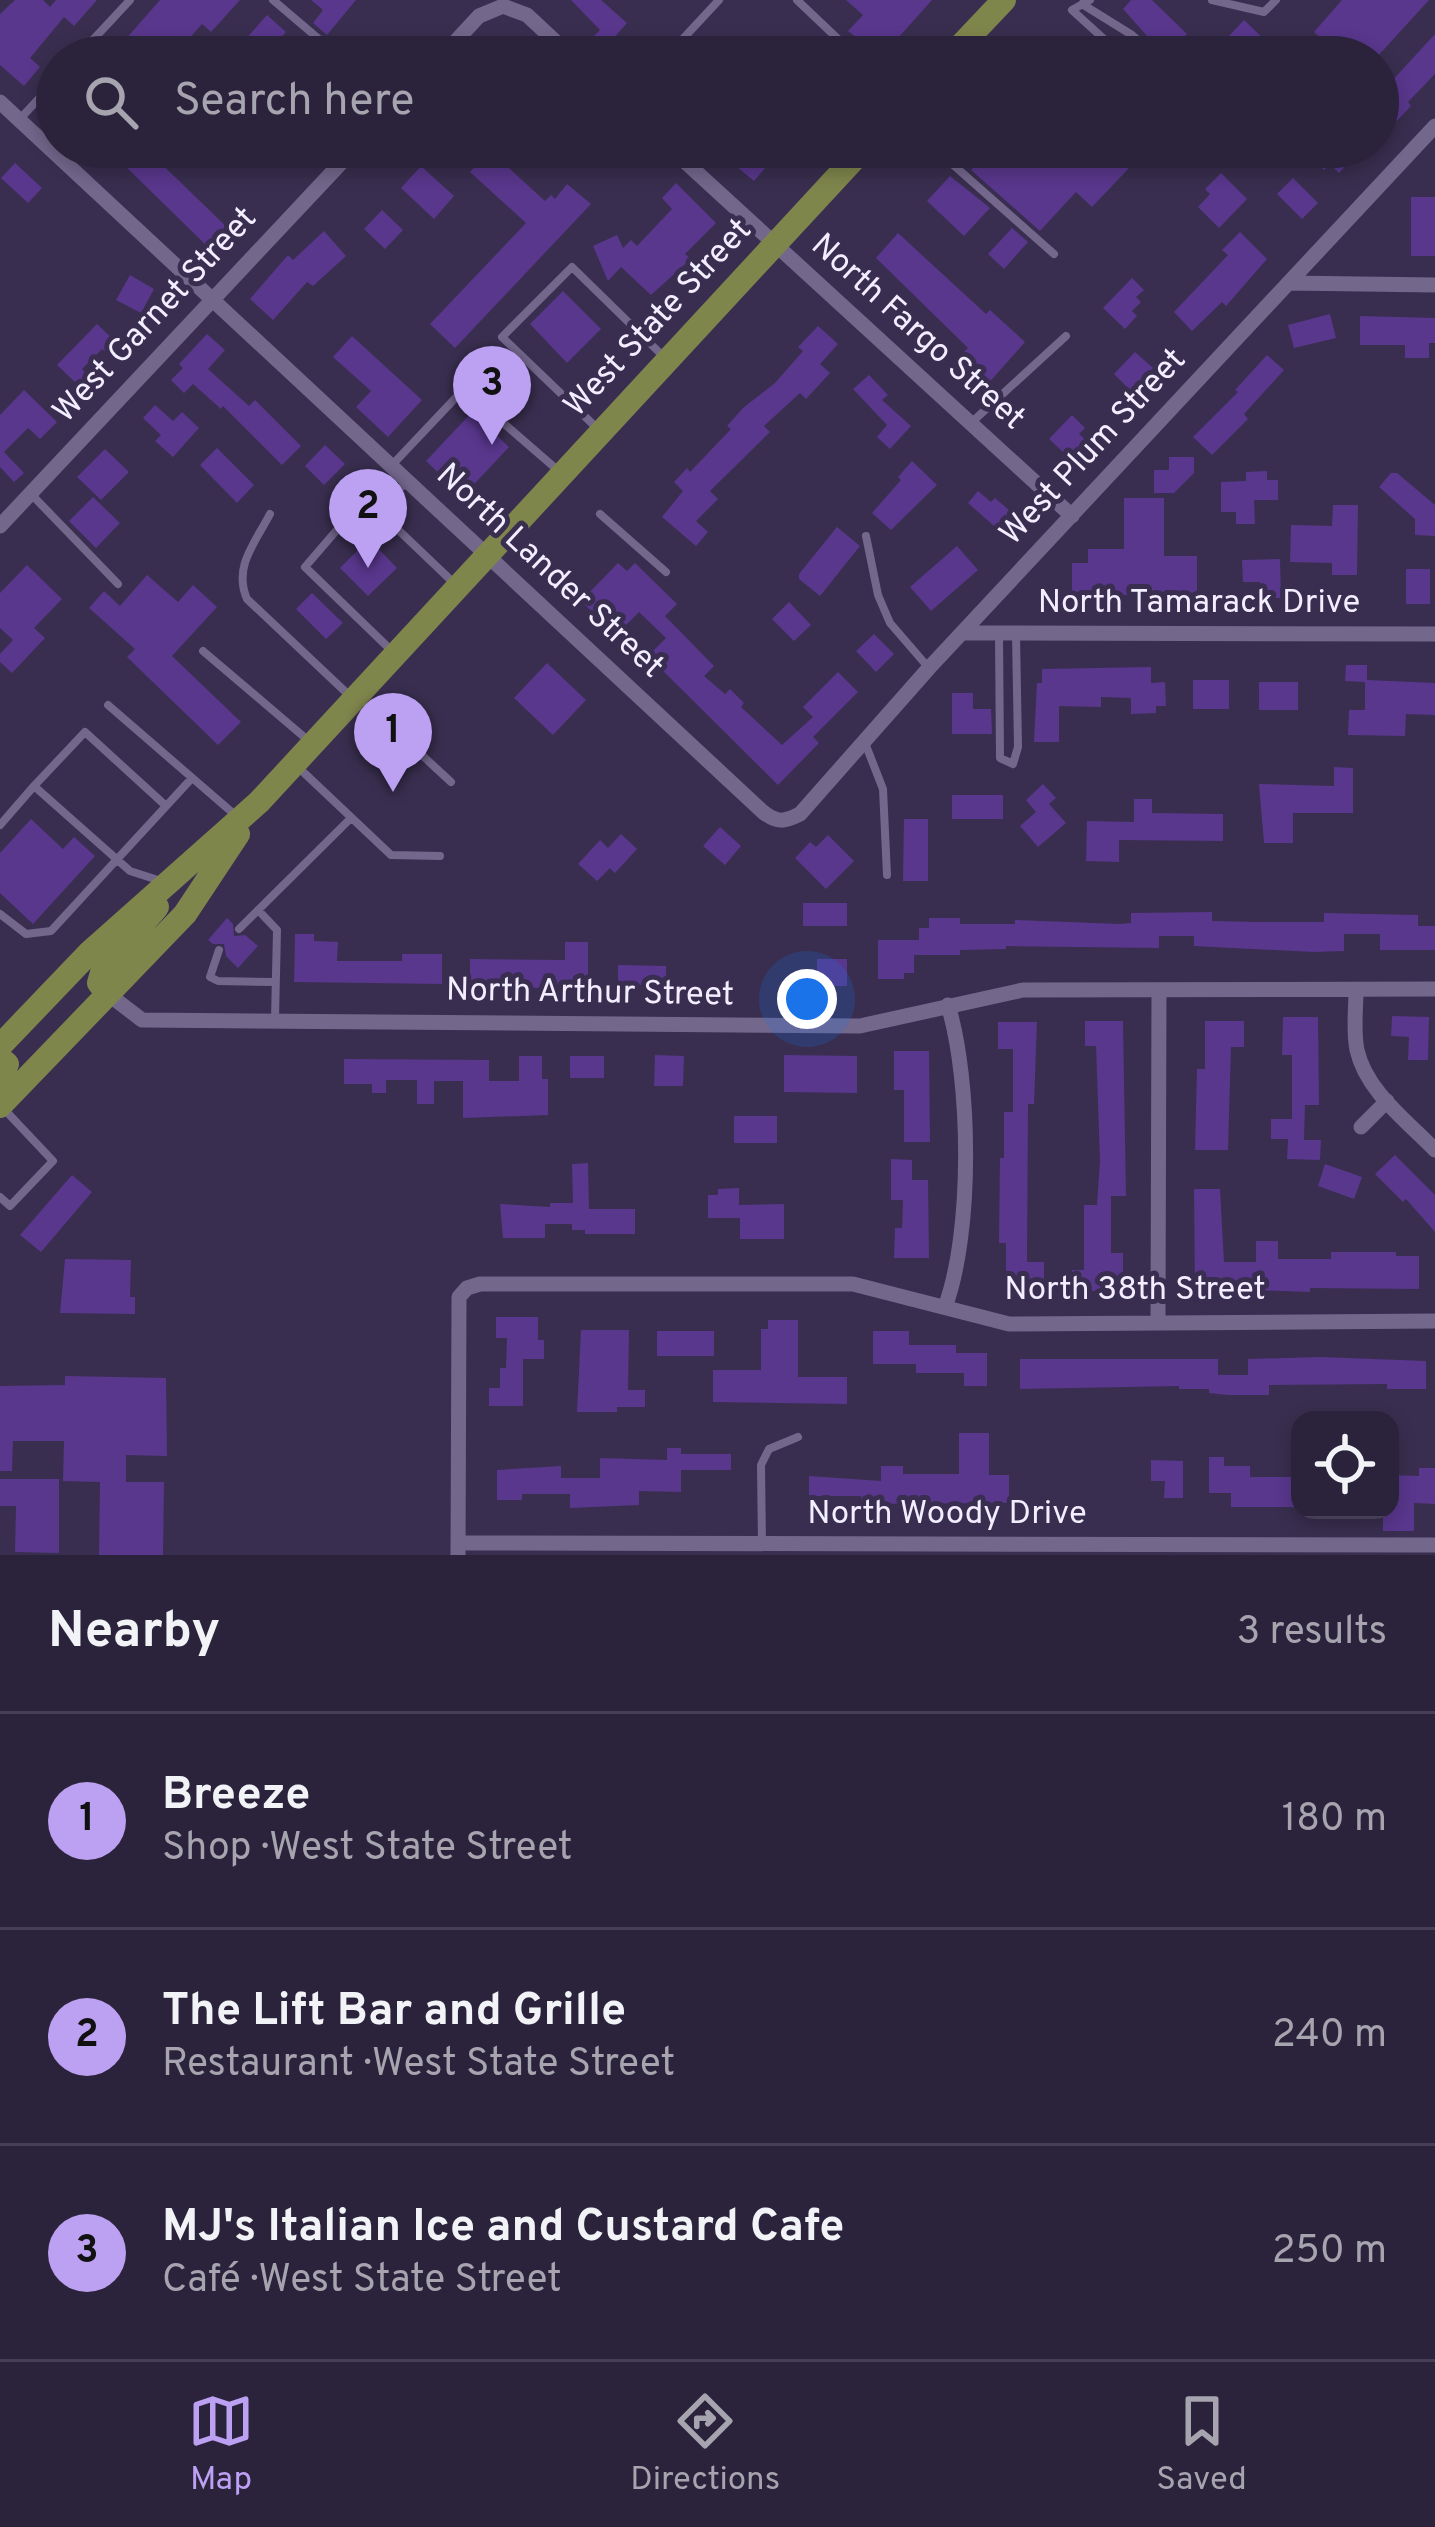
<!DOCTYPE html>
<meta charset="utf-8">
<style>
:root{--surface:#2b223b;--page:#332a42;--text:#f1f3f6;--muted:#a6a4af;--line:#473f55;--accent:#bca0f2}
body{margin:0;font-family:Overpass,sans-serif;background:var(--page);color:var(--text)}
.controls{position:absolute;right:36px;bottom:36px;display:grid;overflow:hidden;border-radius:24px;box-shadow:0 6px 18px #0003}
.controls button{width:108px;height:108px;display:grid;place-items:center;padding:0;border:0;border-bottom:3px solid var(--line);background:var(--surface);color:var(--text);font:60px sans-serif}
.you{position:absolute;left:807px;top:999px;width:42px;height:42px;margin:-30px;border:9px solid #fff;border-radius:50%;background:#1a73e8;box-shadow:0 0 0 18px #1a73e833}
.badge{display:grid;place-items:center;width:78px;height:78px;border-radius:50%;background:var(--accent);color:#111;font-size:39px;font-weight:700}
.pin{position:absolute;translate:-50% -99px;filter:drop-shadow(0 3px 6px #0008)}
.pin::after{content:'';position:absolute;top:63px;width:42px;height:36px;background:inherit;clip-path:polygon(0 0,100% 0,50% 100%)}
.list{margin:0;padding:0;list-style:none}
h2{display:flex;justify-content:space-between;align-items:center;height:156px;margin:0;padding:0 48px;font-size:51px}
h2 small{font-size:39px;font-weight:400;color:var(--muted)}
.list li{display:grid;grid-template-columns:78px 1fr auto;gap:36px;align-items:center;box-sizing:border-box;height:216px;padding:0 48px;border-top:3px solid var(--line)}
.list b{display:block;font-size:45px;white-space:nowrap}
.list p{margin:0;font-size:39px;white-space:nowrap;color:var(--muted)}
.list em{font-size:39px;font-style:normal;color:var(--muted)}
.icon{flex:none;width:66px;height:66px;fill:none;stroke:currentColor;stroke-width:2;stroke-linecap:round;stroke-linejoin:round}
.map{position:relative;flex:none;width:1435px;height:1555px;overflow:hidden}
.search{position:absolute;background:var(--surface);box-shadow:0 6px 18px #0003;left:36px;right:36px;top:36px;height:132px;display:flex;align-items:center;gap:30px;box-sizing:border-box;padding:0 42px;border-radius:66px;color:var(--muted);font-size:45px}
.sheet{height:804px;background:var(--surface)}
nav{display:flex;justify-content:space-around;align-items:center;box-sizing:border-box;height:168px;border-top:3px solid var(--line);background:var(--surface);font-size:33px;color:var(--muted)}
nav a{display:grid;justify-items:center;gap:6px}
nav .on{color:var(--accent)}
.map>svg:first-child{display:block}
.building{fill:#59378d}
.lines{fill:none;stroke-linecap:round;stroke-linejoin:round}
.lane{stroke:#73678c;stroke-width:8}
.street{stroke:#73678c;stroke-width:15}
.primary{stroke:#7f864c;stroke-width:24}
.labels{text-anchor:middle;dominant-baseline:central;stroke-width:10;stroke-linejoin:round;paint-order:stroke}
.street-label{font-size:33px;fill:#f2eeff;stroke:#392e4f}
</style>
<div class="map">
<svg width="1435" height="1555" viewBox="0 0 1435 1555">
<rect width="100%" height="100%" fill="#392e4f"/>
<path class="building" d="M 15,0 L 43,0 L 50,7 L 56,0 L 97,0 L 74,26 L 64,17 L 30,58 L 40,67 L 24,86 L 0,65 L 0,14 Z
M 160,0 L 240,0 L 211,32 L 202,24 L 173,57 L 142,57 L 124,41 Z
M 311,0 L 356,0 L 327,35 L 313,23 L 323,10 Z
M 571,0 L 601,0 L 627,23 L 606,47 L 594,36 L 600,30 Z
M 846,0 L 932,0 L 881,57 L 848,31 L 863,15 Z
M 1131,0 L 1152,0 L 1187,34 L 1165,56 L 1123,9 Z
M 1342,0 L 1429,0 L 1377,57 L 1341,57 L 1314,32 Z
M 267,15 L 286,32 L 264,57 L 230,57 Z
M 1244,20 L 1267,42 L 1253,57 L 1209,57 Z
M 1435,34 L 1435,74 L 1408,102 L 1411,106 L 1389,129 L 1378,118 L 1378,96 Z
M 125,147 L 144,147 L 235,235 L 216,255 L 116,157 Z
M 713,147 L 783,147 L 754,181 Z
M 992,147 L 1149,147 L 1092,207 L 1076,192 L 1040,231 L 971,170 Z
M 1299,147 L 1363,147 L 1339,173 L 1330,164 L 1324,170 Z
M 489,150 L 545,201 L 551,195 L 555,199 L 567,184 L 591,204 L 455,348 L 430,324 L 526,223 L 470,172 Z
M 15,163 L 42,188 L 28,203 L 1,178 Z
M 421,166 L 454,196 L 434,219 L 401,188 Z
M 1221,173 L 1247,199 L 1219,228 L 1198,207 L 1210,194 L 1205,189 Z
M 950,176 L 990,208 L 964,236 L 927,201 Z
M 1293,178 L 1318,203 L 1302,219 L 1277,194 Z
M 676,183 L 716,223 L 685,254 L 691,259 L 651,295 L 621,267 L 608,281 L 593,246 L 617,235 L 623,248 L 631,240 L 637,246 L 672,209 L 662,198 Z
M 1411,197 L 1435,197 L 1435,256 L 1411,256 Z
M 382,210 L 403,230 L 385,249 L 364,229 Z
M 1012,228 L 1028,242 L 1004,269 L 988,254 Z
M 324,231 L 346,256 L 313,286 L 307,282 L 273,320 L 250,299 L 288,255 L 293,260 Z
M 1240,232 L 1267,259 L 1226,306 L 1222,302 L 1192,331 L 1174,312 L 1228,255 L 1222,250 Z
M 898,233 L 986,314 L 990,310 L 1025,342 L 977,396 L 948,368 L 968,348 L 876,258 Z
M 130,275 L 154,289 L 141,313 L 116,300 Z
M 1132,278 L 1144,290 L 1136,297 L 1141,302 L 1132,311 L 1137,316 L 1125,329 L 1103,308 Z
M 563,291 L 601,329 L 567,363 L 530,324 Z
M 1330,314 L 1336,338 L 1294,348 L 1288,325 Z
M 1360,316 L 1435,318 L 1435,343 L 1429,343 L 1429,358 L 1405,358 L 1405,345 L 1360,345 Z
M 97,324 L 118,344 L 108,354 L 102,349 L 82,369 L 89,376 L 79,386 L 57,365 Z
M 818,326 L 838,344 L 820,364 L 830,373 L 806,399 L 800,393 L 764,426 L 770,432 L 710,491 L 718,499 L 696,521 L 708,532 L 696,546 L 662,517 L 683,491 L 674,482 L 687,468 L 690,472 L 731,429 L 727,426 L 743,408 L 775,383 L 803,351 L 798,347 Z
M 207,334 L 225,350 L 208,369 L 249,406 L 255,400 L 301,446 L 282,465 L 223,406 L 221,409 L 193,384 L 184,393 L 171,380 L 183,368 L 179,364 Z
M 352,336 L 422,400 L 388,437 L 356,407 L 371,391 L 333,357 Z
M 1135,352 L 1153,368 L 1131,391 L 1114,374 Z
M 1267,355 L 1284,370 L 1244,414 L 1248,419 L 1212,455 L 1193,437 L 1238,392 L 1235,390 Z
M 869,375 L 888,395 L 882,400 L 911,426 L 890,449 L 877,437 L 887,425 L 853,389 Z
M 24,390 L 57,422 L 40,439 L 28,428 L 4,452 L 24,473 L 14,482 L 0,467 L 0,415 Z
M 155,405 L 173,421 L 182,412 L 199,428 L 173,457 L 155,441 L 161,435 L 143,418 Z
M 472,412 L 509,447 L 463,496 L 426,461 Z
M 1072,415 L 1085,428 L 1079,434 L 1092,446 L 1076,464 L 1049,439 Z
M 325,445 L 345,464 L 324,485 L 305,466 Z
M 217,448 L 254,485 L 237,503 L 200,465 Z
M 105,449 L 129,472 L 101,500 L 77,477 Z
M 1169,457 L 1194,457 L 1194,473 L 1174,493 L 1154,493 L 1154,470 L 1169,470 Z
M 912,461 L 937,485 L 891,530 L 872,513 L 901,480 L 898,477 Z
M 1267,471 L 1267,480 L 1278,480 L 1278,500 L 1254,500 L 1255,524 L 1236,524 L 1236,512 L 1221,512 L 1221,482 L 1246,481 L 1246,472 Z
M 1391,473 L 1397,473 L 1435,505 L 1435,536 L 1415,535 L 1415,519 L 1379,487 Z
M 978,491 L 991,502 L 995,498 L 1017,517 L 1002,533 L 968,503 Z
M 93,497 L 120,523 L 96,548 L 69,521 Z
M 1124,498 L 1164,498 L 1164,556 L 1197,556 L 1197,594 L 1072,596 L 1072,563 L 1088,563 L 1088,549 L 1124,549 Z
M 1333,505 L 1358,505 L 1357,575 L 1332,575 L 1332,563 L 1290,562 L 1291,525 L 1332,526 Z
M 837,527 L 860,546 L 820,596 L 799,579 L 799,574 Z
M 369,539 L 397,568 L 368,596 L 340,568 Z
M 957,546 L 978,570 L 931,611 L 910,587 Z
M 1280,559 L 1281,598 L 1260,598 L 1260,582 L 1243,582 L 1242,560 Z
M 618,563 L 627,571 L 635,563 L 677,604 L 665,616 L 714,666 L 704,676 L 725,694 L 730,689 L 744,703 L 741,707 L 782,745 L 813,717 L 803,707 L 838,672 L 858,692 L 813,737 L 819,743 L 778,785 L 648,656 L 666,638 L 639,612 L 616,635 L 581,601 Z
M 27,565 L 62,599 L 34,628 L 45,638 L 12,673 L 0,662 L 0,654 L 13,640 L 0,628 L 0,593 Z
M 1406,569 L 1430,569 L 1430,604 L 1406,604 Z
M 147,575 L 178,602 L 193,585 L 217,607 L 172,656 L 241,722 L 218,745 L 127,657 L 135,649 L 89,608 L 104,591 L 120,606 Z
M 312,593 L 343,623 L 326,639 L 296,609 Z
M 789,602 L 811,625 L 794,641 L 772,619 Z
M 874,634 L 894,654 L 876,672 L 856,651 Z
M 547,663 L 586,700 L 553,735 L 514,698 Z
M 1346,665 L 1367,665 L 1367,680 L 1435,683 L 1435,715 L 1406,714 L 1405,736 L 1348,735 L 1349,710 L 1365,710 L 1365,682 L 1345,681 Z
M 1151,667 L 1151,683 L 1165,682 L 1166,706 L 1156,706 L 1156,713 L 1131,714 L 1131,698 L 1101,697 L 1101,707 L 1059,706 L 1059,742 L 1034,742 L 1037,683 L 1042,683 L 1042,669 Z
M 1193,680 L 1229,680 L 1229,709 L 1193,709 Z
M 1259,682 L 1298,682 L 1298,710 L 1259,710 Z
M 952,693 L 973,693 L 973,709 L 991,709 L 992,734 L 952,734 Z
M 1334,767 L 1353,768 L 1353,813 L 1293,813 L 1293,843 L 1264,843 L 1259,784 L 1334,786 Z
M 1043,784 L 1056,798 L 1049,804 L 1066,823 L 1038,847 L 1020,826 L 1036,812 L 1026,800 Z
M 952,795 L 1003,795 L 1003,819 L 952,819 Z
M 1134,799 L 1152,799 L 1152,813 L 1223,814 L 1223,841 L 1119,840 L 1119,862 L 1086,861 L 1087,821 L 1134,822 Z
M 31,819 L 63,849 L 74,837 L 95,856 L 33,924 L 0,893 L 0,853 Z
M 904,819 L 928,819 L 928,881 L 903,881 Z
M 720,827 L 741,846 L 725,865 L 703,846 Z
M 621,834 L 637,849 L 615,873 L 610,868 L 597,881 L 578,864 L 600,840 L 608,848 Z
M 828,835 L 854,861 L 826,889 L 795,858 L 810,842 L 816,847 Z
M 803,903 L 847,903 L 847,926 L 803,926 Z
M 1212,912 L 1212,921 L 1260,922 L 1324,922 L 1324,913 L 1418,915 L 1418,926 L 1435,926 L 1435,950 L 1380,950 L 1380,934 L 1344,934 L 1344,951 L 1314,952 L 1194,946 L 1194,936 L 1159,936 L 1159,948 L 1006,946 L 1006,949 L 960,950 L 960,955 L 914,955 L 914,973 L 904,973 L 904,979 L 878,979 L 878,940 L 919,940 L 919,928 L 929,928 L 929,918 L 960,918 L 960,924 L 1015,924 L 1015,920 L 1120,924 L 1131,923 L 1131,913 Z
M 227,918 L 233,924 L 234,936 L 245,935 L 258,946 L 238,968 L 226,956 L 224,944 L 213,944 L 208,940 Z
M 295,934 L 314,934 L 314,941 L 338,942 L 337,961 L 402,961 L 402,954 L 442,954 L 442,984 L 294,982 Z
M 565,942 L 588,942 L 588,984 L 540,984 L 540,988 L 470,986 L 470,959 L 565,960 Z
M 817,959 L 847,959 L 847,986 L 817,986 Z
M 618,965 L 666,966 L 666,985 L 618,985 Z
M 1392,1016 L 1429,1017 L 1428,1060 L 1408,1060 L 1409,1037 L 1391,1036 Z
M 1283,1017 L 1318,1017 L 1319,1105 L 1305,1105 L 1304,1140 L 1321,1140 L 1320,1160 L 1287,1159 L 1288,1139 L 1271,1139 L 1271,1119 L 1292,1119 L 1292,1055 L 1282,1055 Z
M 1085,1021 L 1123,1021 L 1126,1196 L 1111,1196 L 1111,1253 L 1123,1253 L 1123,1291 L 1072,1291 L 1072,1270 L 1084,1270 L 1084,1205 L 1097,1205 L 1100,1161 L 1096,1046 L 1085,1046 Z
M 1205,1021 L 1244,1021 L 1244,1047 L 1231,1047 L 1228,1150 L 1195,1150 L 1197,1069 L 1205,1069 Z
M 998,1022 L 1037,1022 L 1034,1104 L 1028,1104 L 1027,1262 L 1044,1262 L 1044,1285 L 1006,1285 L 1006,1243 L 999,1243 L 1000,1158 L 1004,1158 L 1004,1112 L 1013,1112 L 1013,1049 L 998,1049 Z
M 894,1051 L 929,1051 L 930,1142 L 904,1142 L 904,1090 L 894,1090 Z
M 655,1055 L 684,1056 L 683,1086 L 654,1086 Z
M 784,1055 L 857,1056 L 857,1093 L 784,1092 Z
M 519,1056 L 542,1056 L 542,1079 L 548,1079 L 548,1115 L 463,1118 L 463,1081 L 434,1081 L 434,1104 L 417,1104 L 417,1080 L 386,1080 L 386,1093 L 372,1093 L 372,1084 L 344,1084 L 344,1059 L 489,1060 L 489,1081 L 519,1081 Z
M 570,1056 L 604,1056 L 604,1078 L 570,1078 Z
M 734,1116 L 777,1116 L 777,1143 L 734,1143 Z
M 1395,1155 L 1435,1195 L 1435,1232 L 1406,1199 L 1403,1202 L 1375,1174 Z
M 891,1159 L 912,1160 L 912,1180 L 928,1180 L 929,1258 L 894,1258 L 895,1228 L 902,1228 L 903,1200 L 891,1200 Z
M 588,1163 L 589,1209 L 635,1209 L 635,1234 L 585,1234 L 585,1230 L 572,1230 L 572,1224 L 545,1224 L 545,1238 L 503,1238 L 500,1204 L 550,1207 L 550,1203 L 573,1203 L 572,1164 Z
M 1325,1164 L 1362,1177 L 1354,1199 L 1318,1186 Z
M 72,1175 L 92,1192 L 41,1252 L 20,1235 Z
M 739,1188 L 739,1205 L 784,1204 L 784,1239 L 740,1239 L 740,1218 L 708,1218 L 708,1195 L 718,1195 L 718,1189 Z
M 1194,1189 L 1220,1189 L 1224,1262 L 1256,1262 L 1256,1241 L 1278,1241 L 1278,1259 L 1331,1259 L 1331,1252 L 1396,1252 L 1396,1256 L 1419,1256 L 1419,1289 L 1310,1288 L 1310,1292 L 1224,1289 L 1224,1295 L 1195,1295 Z
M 65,1259 L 131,1260 L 130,1297 L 135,1297 L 135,1314 L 60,1313 Z
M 496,1317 L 538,1317 L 538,1340 L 544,1340 L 544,1359 L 523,1359 L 523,1406 L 489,1406 L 489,1388 L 500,1388 L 500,1368 L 506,1368 L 507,1338 L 496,1338 Z
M 768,1320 L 798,1320 L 798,1377 L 847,1377 L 847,1404 L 713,1402 L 713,1370 L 761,1370 L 761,1329 L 768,1329 Z
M 581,1330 L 629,1330 L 628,1390 L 645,1390 L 645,1407 L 617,1407 L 617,1412 L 577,1412 Z
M 657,1331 L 714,1331 L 714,1356 L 657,1356 Z
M 873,1331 L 909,1331 L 909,1345 L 956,1345 L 956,1353 L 987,1353 L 987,1386 L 964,1386 L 964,1373 L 916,1373 L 916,1364 L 873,1364 Z
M 1321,1357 L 1426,1361 L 1426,1389 L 1387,1389 L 1387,1384 L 1269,1385 L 1269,1395 L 1228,1395 L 1209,1393 L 1209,1389 L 1179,1389 L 1179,1386 L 1020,1389 L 1020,1359 L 1218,1359 L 1218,1375 L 1248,1375 L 1248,1359 Z
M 65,1376 L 166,1378 L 167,1456 L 126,1455 L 126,1482 L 164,1482 L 163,1555 L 99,1555 L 100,1482 L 63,1481 L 64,1441 L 13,1441 L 12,1471 L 0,1471 L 0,1386 L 65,1385 Z
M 959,1433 L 989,1433 L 989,1475 L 1009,1475 L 1009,1503 L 861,1504 L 861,1496 L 809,1496 L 809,1476 L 881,1481 L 881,1466 L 903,1466 L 903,1474 L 959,1474 Z
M 667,1448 L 681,1448 L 681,1454 L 731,1454 L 731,1470 L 681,1470 L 681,1492 L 639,1491 L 639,1505 L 570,1508 L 570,1494 L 522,1494 L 522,1500 L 497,1500 L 497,1470 L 561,1466 L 561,1478 L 600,1478 L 600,1458 L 667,1460 Z
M 1209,1457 L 1224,1457 L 1224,1466 L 1250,1466 L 1250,1477 L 1300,1477 L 1300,1507 L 1231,1507 L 1231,1493 L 1209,1493 Z
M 1151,1460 L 1183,1461 L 1183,1498 L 1164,1498 L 1165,1481 L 1151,1481 Z
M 1419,1468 L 1435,1468 L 1435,1504 L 1414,1503 L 1414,1531 L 1383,1531 L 1383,1510 L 1390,1510 L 1390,1475 L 1419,1476 Z
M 0,1479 L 59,1479 L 59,1553 L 15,1552 L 16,1506 L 0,1506 Z"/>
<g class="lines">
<path class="lane" d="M 273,0 L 340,57
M 797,0 L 857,57
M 1212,0 L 1264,12 L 1276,0
M 1082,4 L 1132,35 L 1157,57
M 735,44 L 749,57
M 77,57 L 130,0
M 666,57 L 719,0
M 767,57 L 785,40 L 811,57
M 1089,57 L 1105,40 L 1072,10 L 1090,0
M 19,120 L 57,79
M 510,147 L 525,160
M 933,147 L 1054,254
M 972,422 L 1066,336
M 600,431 L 502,337 L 572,267 L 664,357
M 393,464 L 464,389 L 561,473
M 32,495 L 118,584
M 376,509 L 406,483
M 270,514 C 255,543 233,567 247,599 L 352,698
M 600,514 L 666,572
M 866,536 L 878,595 L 890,623 L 928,667
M 999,635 L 1000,758 L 1013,764 L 1018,747 L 1016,635
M 203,651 L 310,742
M 394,653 L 305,567 L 361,502 L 369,502 L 457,586
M 108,705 L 234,814
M 399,734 L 451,782
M 865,743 L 883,789 L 887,875
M 300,769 L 391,855 L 440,856
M 0,825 L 34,786
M 161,881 L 130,871 L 34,786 L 85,732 L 165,805
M 258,910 L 277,930 L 275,1019
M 0,914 L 26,934 L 51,931 L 192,778
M 239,929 L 351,818
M 219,950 L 210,977 L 218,981 L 275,982
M 0,1197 L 10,1206 L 53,1161 L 3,1108
M 762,1545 L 761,1465 L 769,1449 L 798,1437"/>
<path class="street" d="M 441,57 L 479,16 L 503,6 L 527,15 L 572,57
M 0,102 L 763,812 C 777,823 784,822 800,814 L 929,668 L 1435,126
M 669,147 L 1072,516
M 1288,283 L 1435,285
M 0,526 L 356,147
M 962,633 L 1435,634
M 1356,990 C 1356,1009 1353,1031 1357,1050 C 1366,1091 1407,1121 1435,1150
M 108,994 L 142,1020 L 860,1026 L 1023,990 L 1435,989
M 1361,1127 L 1387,1101
M 945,1307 C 973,1232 971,1081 948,1005
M 1158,1322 L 1159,990
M 459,1543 L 1435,1545
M 458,1555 L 459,1297 L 467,1288 L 480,1284 L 853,1284 L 1009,1324 L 1435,1321"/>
<path class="primary" d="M 950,57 L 1004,0
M 108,994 L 99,983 L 103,969 L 157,907
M 0,1046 L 89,953 L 259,802 L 865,147
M 0,1058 L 7,1064 L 0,1079
M 0,1106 L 185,914 L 238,834"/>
</g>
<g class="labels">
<g class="street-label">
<text transform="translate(156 316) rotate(-47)">West Garnet Street</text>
<text transform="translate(659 319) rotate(-47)">West State Street</text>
<text transform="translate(917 333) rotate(42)">North Fargo Street</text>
<text transform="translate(1094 448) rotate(-47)">West Plum Street</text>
<text transform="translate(549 572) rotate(43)">North Lander Street</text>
<text x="1199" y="604">North Tamarack Drive</text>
<text transform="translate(590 994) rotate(1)">North Arthur Street</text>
<text x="1135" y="1291">North 38th Street</text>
<text x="947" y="1515">North Woody Drive</text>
</g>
</g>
</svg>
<div class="controls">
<button><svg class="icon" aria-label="locate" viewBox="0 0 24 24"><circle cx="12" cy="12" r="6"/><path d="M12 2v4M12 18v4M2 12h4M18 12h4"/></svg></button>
</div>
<div class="you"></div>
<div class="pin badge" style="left:393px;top:792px">1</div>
<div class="pin badge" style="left:368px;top:568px">2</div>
<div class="pin badge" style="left:492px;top:445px">3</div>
<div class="search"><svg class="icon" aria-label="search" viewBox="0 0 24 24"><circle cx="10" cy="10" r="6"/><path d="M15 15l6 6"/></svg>Search here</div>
</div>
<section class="sheet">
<h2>Nearby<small>3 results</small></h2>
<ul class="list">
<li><span class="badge">1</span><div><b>Breeze</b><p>Shop · West State Street</p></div><em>180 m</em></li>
<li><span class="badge">2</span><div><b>The Lift Bar and Grille</b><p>Restaurant · West State Street</p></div><em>240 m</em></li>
<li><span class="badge">3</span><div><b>MJ's Italian Ice and Custard Cafe</b><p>Café · West State Street</p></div><em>250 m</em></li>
</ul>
</section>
<nav>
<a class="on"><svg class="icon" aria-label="map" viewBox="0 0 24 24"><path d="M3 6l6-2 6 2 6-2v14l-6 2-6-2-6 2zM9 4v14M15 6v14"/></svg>Map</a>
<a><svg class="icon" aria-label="directions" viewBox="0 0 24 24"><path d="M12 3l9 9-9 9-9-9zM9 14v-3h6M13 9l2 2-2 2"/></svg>Directions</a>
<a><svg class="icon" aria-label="saved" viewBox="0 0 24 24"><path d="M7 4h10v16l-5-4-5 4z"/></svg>Saved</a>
</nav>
